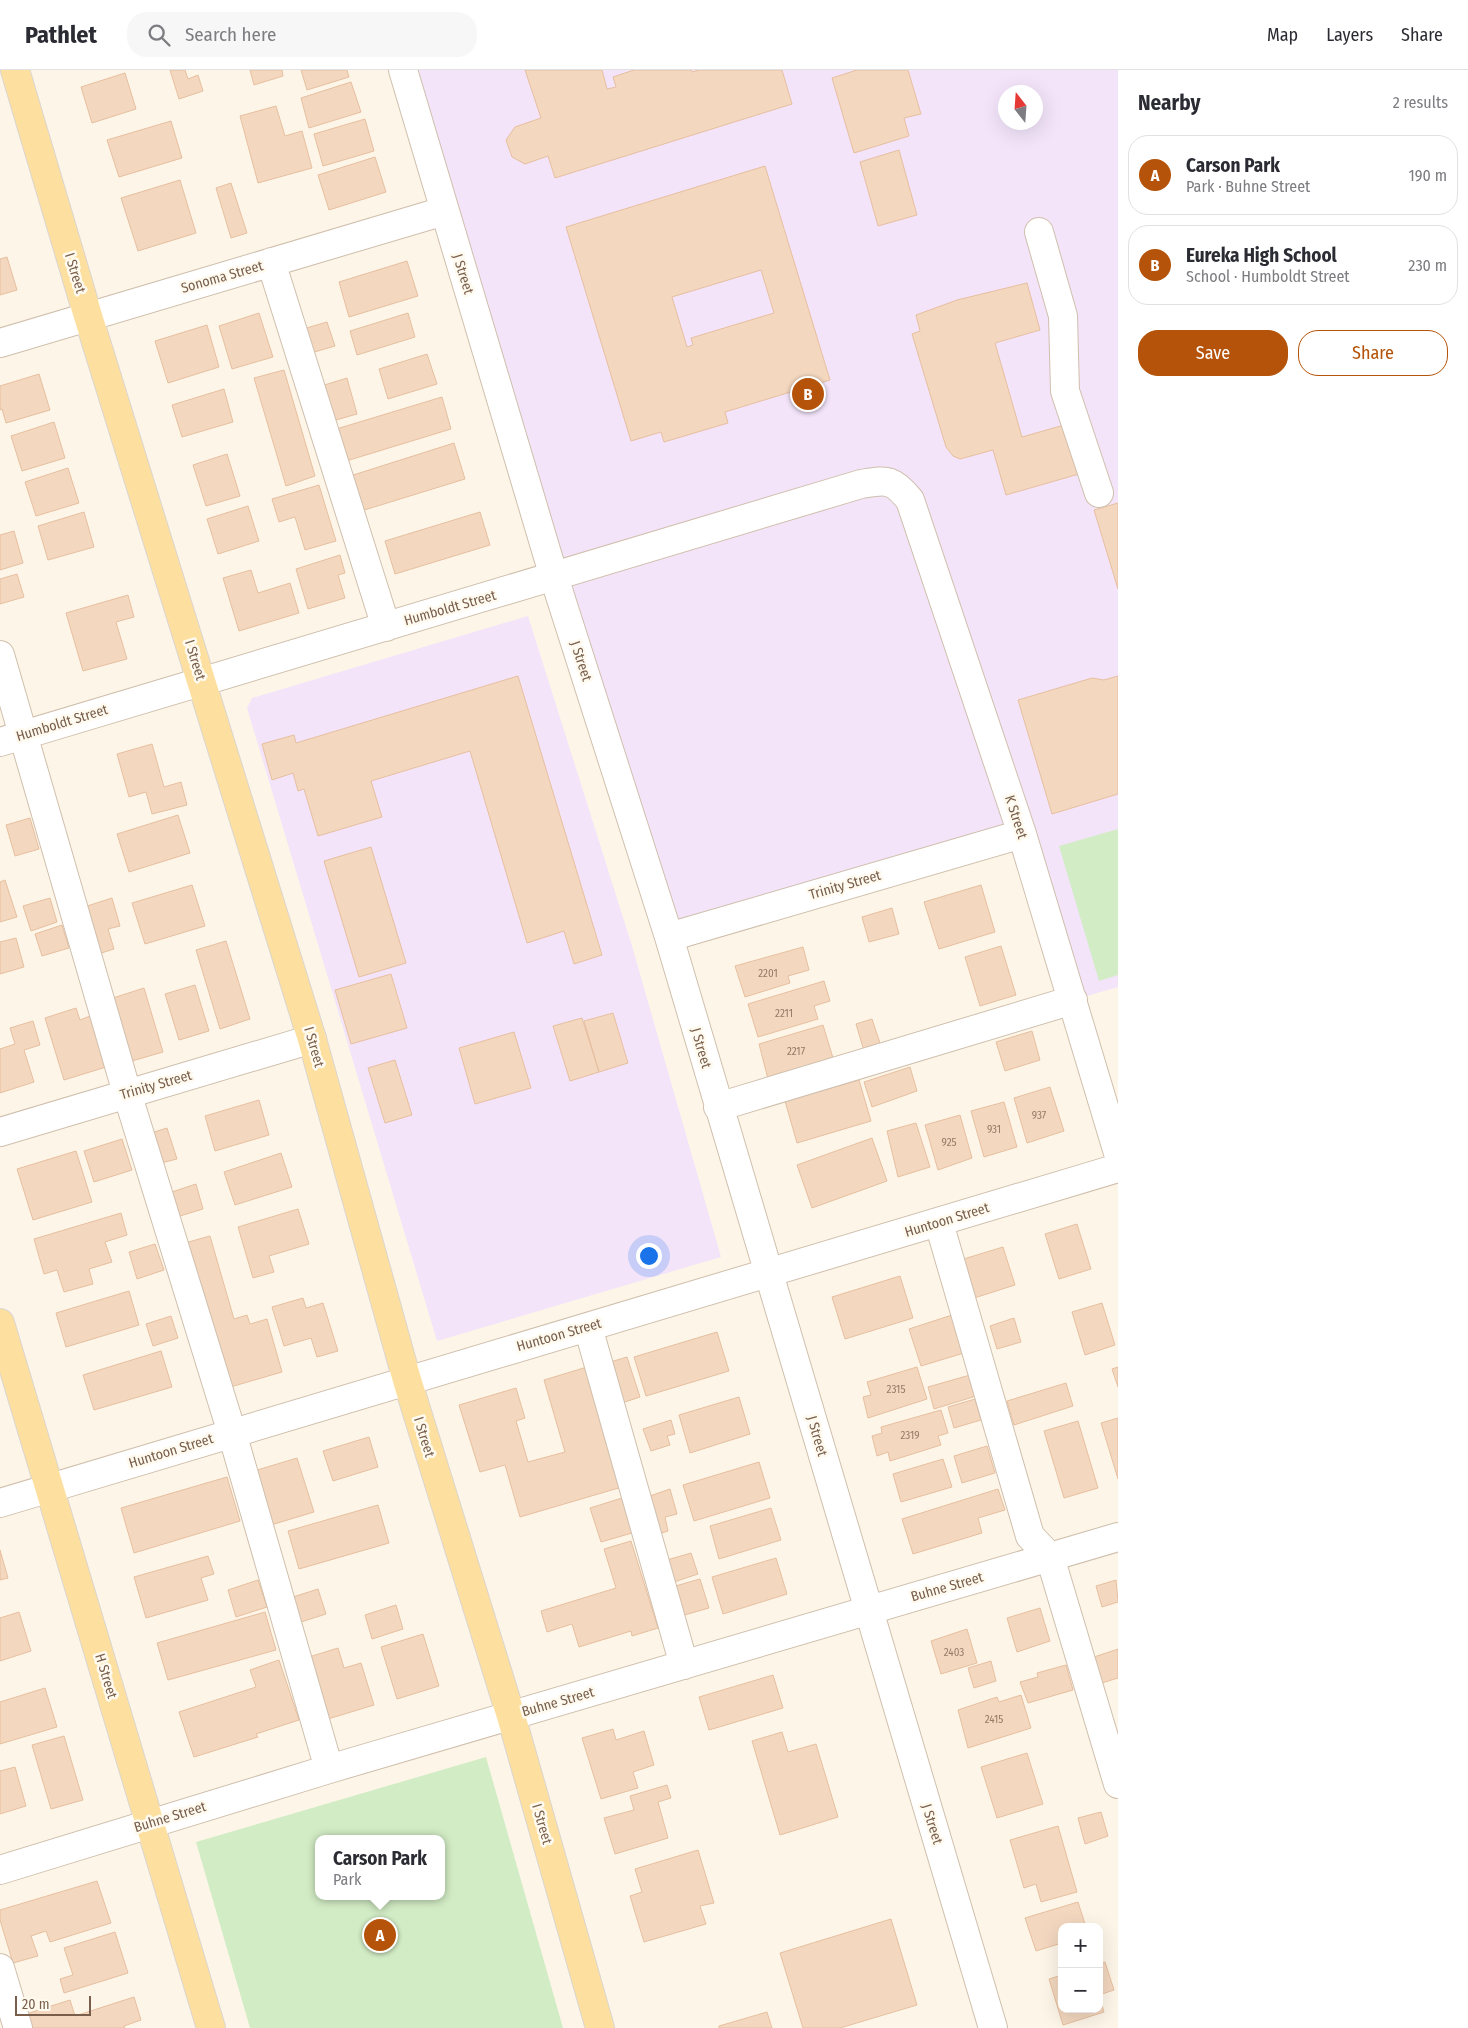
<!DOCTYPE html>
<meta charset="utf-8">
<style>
:root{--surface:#fff;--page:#f7f7f7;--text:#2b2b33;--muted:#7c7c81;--line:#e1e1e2;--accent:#b45309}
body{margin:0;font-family:"Fira Sans Condensed",sans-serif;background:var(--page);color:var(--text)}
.controls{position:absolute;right:15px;bottom:15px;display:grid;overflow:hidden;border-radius:10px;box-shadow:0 5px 20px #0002}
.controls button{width:45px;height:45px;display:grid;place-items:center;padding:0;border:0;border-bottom:1px solid var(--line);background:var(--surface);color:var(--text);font:25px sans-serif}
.compass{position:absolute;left:998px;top:15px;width:45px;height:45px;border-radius:50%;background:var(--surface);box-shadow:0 5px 20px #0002;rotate:343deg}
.scale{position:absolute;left:15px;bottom:12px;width:76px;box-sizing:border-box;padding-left:5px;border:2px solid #785e4b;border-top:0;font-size:14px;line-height:18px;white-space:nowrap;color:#785e4b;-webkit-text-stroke:4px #fffaef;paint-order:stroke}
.you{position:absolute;left:648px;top:1185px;width:18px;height:18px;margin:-12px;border:4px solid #fff;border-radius:50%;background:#1a73e8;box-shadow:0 0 0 8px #1a73e833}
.badge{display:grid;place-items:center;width:32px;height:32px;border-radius:50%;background:var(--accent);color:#fff;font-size:16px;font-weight:700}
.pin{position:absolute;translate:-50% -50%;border:2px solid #fff;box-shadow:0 1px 5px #0006}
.popup{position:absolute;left:315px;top:1765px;width:130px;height:65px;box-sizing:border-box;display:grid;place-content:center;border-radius:10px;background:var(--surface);filter:drop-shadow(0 1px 4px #0005);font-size:16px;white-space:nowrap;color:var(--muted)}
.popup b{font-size:19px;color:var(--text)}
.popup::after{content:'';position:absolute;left:50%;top:100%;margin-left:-10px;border:10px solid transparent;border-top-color:var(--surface)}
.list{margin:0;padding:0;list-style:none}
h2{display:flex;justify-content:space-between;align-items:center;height:65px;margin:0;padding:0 20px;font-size:21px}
h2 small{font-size:16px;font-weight:400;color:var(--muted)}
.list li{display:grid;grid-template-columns:32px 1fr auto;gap:15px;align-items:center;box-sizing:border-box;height:80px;margin:0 10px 10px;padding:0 10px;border:1px solid var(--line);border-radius:20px}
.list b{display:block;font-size:19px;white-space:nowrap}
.list p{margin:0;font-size:16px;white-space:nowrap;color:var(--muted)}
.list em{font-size:16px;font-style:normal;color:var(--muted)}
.actions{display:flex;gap:10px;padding:15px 20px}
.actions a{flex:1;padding:11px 0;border:1px solid var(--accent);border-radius:20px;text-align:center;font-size:18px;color:var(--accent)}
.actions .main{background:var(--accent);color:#fff}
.icon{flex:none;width:28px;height:28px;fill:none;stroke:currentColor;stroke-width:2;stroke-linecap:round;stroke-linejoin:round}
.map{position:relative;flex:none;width:1118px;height:1958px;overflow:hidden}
header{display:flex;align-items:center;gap:30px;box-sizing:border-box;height:70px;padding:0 25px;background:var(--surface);border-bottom:1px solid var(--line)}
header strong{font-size:24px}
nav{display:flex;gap:28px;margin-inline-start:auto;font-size:18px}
.search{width:350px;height:45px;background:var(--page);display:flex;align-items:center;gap:12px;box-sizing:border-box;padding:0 18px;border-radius:20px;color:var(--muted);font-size:19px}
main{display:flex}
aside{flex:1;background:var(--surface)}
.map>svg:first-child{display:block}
.education{fill:#f3e4fa;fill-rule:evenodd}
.green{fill:#d2ecc5;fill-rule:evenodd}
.building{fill:#f3d7bf;stroke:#e7bf9f;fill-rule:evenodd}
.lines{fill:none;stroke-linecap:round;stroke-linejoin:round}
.minor-casing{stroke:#d0bfad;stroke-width:30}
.major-casing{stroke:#dcd5d0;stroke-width:30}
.minor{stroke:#fff;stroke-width:28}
.major{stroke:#fde09f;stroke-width:28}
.labels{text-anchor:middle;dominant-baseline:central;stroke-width:5;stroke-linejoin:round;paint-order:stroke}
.number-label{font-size:11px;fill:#977c68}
.street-label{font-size:14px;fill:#785e4b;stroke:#fffaef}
</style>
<header>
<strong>Pathlet</strong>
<div class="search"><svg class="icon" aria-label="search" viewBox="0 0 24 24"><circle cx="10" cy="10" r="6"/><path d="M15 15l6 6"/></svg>Search here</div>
<nav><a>Map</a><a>Layers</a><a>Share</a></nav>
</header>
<main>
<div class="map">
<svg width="1118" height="1958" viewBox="0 0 1118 1958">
<rect width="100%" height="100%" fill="#fdf6e8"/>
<path class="education" d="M 403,0 L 1118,0 L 1118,917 L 1073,930 L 1021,764 L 669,867 ZM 1006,22 L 1036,22 L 1036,52 L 1006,52 Z
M 528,546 L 632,876 L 721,1187 L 437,1271 L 247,638 L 252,628 Z"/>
<path class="green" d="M 1118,759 L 1118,905 L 1099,911 L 1059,776 Z
M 486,1687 L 563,1958 L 250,1958 L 196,1772 ZM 319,1769 L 441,1769 L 441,1826 L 319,1826 Z"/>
<path class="building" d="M 170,0 L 185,0 L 188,9 L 198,5 L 203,21 L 179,29 Z
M 250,0 L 282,0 L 283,6 L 254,15 Z
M 301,0 L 347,0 L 349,7 L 307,20 Z
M 525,0 L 602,0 L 607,19 L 616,17 L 613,7 L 634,0 L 691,0 L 692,2 L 699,0 L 782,0 L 792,34 L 555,108 L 548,86 L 525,94 L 512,87 L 506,70 L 515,57 L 541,48 Z
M 857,0 L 908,0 L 921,44 L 904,48 L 909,66 L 854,83 L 832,8 Z
M 125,3 L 136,39 L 92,53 L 81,17 Z
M 351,12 L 361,42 L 309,58 L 301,28 Z
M 276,36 L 285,66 L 302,61 L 312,98 L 258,113 L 240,46 Z
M 365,49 L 374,81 L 323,96 L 314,64 Z
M 171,51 L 182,88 L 119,107 L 107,70 Z
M 899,80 L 917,145 L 878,156 L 860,92 Z
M 375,87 L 386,122 L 329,140 L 318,105 Z
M 765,96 L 830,310 L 725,342 L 728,353 L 664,372 L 661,362 L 631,371 L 566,157 ZM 761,200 L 774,243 L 691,268 L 693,275 L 687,277 L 672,227 Z
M 180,110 L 196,163 L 138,181 L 121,128 Z
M 231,113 L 247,163 L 231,168 L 216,118 Z
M 7,187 L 17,220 L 0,225 L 0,189 Z
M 407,191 L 418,226 L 349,247 L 339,212 Z
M 1027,213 L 1040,260 L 995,273 L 1022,367 L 1064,355 L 1079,404 L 1006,425 L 993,380 L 960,389 L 953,386 L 946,377 L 912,264 L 920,261 L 916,245 L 957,230 Z
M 259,243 L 273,287 L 232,299 L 219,256 Z
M 408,243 L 415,267 L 357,285 L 350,261 Z
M 327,252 L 335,276 L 311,283 L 303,259 Z
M 207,255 L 219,297 L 168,313 L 155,271 Z
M 427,284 L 437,314 L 388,329 L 379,299 Z
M 284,300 L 315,406 L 286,416 L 254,308 Z
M 39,304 L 50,340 L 6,353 L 2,339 L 0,340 L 0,316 Z
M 347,308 L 357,344 L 329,352 L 318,317 Z
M 224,319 L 233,352 L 182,367 L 172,335 Z
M 442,327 L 451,359 L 343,392 L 333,360 Z
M 54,352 L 65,388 L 22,401 L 11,366 Z
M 454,373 L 465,409 L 358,442 L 347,407 Z
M 227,384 L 240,426 L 206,436 L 193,395 Z
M 68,398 L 79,433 L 36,446 L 25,412 Z
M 319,415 L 336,471 L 305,480 L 295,447 L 279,452 L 272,429 Z
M 1118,433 L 1118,519 L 1094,440 Z
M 248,436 L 259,471 L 218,484 L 207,449 Z
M 84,442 L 94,477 L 48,490 L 38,456 Z
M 480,442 L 490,475 L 395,504 L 385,471 Z
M 14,461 L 23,493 L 0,500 L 0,465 Z
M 340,485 L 345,503 L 338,505 L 345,528 L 308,539 L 296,499 Z
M 251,500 L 258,523 L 290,513 L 299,543 L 239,561 L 223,508 Z
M 17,504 L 24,527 L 0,534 L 0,509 Z
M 128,525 L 134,547 L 116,552 L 127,589 L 83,601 L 66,543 Z
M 518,606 L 602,885 L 574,894 L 564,861 L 527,873 L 470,681 L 371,711 L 382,747 L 318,766 L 304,719 L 298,721 L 293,703 L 272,710 L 262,674 L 294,665 L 296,673 Z
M 1118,606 L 1118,724 L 1052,744 L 1018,630 L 1092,608 L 1104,610 Z
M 152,674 L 164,717 L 181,712 L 187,735 L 152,744 L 146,722 L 129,727 L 117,684 Z
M 178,745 L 190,783 L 129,802 L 117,764 Z
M 30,748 L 39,779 L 15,786 L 6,755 Z
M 371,777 L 406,893 L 359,907 L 324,791 Z
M 5,810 L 17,847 L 0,852 L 0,812 Z
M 192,815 L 205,856 L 145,874 L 132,833 Z
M 981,815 L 995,862 L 939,879 L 924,832 Z
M 50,828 L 57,852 L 31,861 L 23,836 Z
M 112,828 L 120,856 L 108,859 L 114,879 L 95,885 L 81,838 Z
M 892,838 L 899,864 L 869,872 L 862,847 Z
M 62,855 L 69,878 L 42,886 L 35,864 Z
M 16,868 L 24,897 L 0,904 L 0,872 Z
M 226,871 L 250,949 L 220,959 L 196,880 Z
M 1001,876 L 1016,925 L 980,936 L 965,887 Z
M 803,877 L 809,900 L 788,906 L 790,913 L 745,927 L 735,896 Z
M 391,904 L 407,958 L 351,974 L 335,920 Z
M 824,911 L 830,931 L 814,936 L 818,949 L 758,967 L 748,934 Z
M 195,915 L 209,961 L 179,970 L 165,924 Z
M 144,918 L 163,982 L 132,991 L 113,928 Z
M 76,938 L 80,950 L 90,946 L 106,997 L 64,1010 L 45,948 Z
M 613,943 L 628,993 L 599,1002 L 584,951 Z
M 582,948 L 599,1002 L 570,1011 L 553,956 Z
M 872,949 L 881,976 L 864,981 L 856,954 Z
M 33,951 L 40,975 L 24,980 L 34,1012 L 0,1023 L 0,979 L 15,974 L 10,958 Z
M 823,955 L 833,988 L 768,1009 L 759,974 Z
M 1032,961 L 1040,990 L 1005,1001 L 996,972 Z
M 514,962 L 531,1018 L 475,1034 L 459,978 Z
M 395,990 L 412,1045 L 385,1053 L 368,998 Z
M 910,997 L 917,1021 L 872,1037 L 864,1012 Z
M 859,1010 L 871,1051 L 797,1073 L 785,1031 Z
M 1050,1017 L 1064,1061 L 1027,1073 L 1014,1028 Z
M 259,1030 L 269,1065 L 215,1081 L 205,1046 Z
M 1004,1032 L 1017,1077 L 984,1087 L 971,1041 Z
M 960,1045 L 972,1088 L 938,1100 L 925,1055 Z
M 916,1053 L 930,1097 L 898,1107 L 887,1061 Z
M 167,1058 L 177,1089 L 161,1093 L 151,1063 Z
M 872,1068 L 887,1111 L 812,1138 L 797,1095 Z
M 122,1069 L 132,1100 L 94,1112 L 84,1081 Z
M 76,1081 L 92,1132 L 33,1150 L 17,1099 Z
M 281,1083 L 292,1117 L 235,1135 L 224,1102 Z
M 196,1114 L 203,1139 L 180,1146 L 172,1122 Z
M 298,1139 L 309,1174 L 269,1186 L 274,1202 L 253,1208 L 238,1157 Z
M 121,1143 L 127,1165 L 105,1172 L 112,1192 L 89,1199 L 93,1214 L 64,1222 L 57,1200 L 44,1204 L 34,1169 Z
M 1077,1154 L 1091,1199 L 1059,1209 L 1045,1164 Z
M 210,1166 L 234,1249 L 247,1245 L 250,1254 L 267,1249 L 282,1302 L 227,1318 L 185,1173 Z
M 155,1174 L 164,1200 L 137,1209 L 129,1182 Z
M 1003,1177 L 1015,1215 L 968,1230 L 957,1191 Z
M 900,1206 L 913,1248 L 845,1269 L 832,1227 Z
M 129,1221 L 139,1255 L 66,1277 L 56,1243 Z
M 303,1228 L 306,1238 L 323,1233 L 338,1281 L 317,1287 L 311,1268 L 284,1276 L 272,1237 Z
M 1102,1233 L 1115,1275 L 1085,1285 L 1072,1242 Z
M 952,1245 L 964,1283 L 921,1296 L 909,1259 Z
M 171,1246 L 178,1268 L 153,1276 L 146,1254 Z
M 1014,1248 L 1021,1272 L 997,1279 L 990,1256 Z
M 717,1262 L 729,1301 L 646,1326 L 634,1287 Z
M 161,1281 L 172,1317 L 94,1340 L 83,1305 Z
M 627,1287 L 640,1327 L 619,1334 L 607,1293 Z
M 587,1297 L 622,1417 L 520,1447 L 505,1395 L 480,1402 L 459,1335 L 516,1318 L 525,1348 L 516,1351 L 528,1392 L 565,1382 L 544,1310 Z
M 917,1297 L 927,1329 L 868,1348 L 863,1327 L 871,1325 L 867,1312 Z
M 1118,1297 L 1118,1317 L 1112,1299 Z
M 970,1305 L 976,1326 L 934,1339 L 928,1317 Z
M 1066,1313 L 1073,1336 L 1014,1355 L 1007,1331 Z
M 739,1327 L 750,1364 L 690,1383 L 679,1345 Z
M 975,1329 L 981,1350 L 954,1358 L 948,1337 Z
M 941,1340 L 948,1363 L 938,1366 L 941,1375 L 890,1391 L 888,1382 L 877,1386 L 872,1366 L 882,1363 L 881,1357 Z
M 1118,1348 L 1118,1409 L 1101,1353 Z
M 671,1350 L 675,1364 L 667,1366 L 670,1375 L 651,1381 L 643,1359 Z
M 1078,1351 L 1098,1418 L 1064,1428 L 1044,1361 Z
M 369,1367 L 378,1397 L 333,1411 L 323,1381 Z
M 987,1376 L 995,1403 L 962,1413 L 954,1386 Z
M 297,1388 L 314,1442 L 271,1455 L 254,1401 Z
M 943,1389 L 952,1417 L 901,1432 L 893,1404 Z
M 759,1392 L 770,1428 L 694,1451 L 683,1415 Z
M 227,1407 L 240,1451 L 134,1483 L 121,1438 Z
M 670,1419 L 677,1444 L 665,1447 L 668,1461 L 659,1464 L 647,1427 Z
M 998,1419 L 1005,1440 L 978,1448 L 982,1463 L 913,1484 L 902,1449 Z
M 622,1428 L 632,1463 L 601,1472 L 590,1438 Z
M 378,1435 L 389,1473 L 299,1499 L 288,1461 Z
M 771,1438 L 781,1470 L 719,1489 L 710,1456 Z
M 631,1471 L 658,1558 L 632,1566 L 631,1561 L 579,1577 L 572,1554 L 547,1562 L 541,1541 L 616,1518 L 604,1479 Z
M 0,1480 L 8,1508 L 0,1510 Z
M 691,1483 L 698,1504 L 674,1512 L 667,1490 Z
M 208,1486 L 214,1504 L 201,1508 L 208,1530 L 146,1548 L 134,1507 Z
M 776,1488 L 787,1524 L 723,1544 L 712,1507 Z
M 700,1509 L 709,1538 L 681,1546 L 672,1517 Z
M 258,1510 L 267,1537 L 236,1547 L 228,1520 Z
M 1116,1510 L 1118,1532 L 1102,1537 L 1096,1516 Z
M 318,1519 L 326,1544 L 301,1552 L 293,1527 Z
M 396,1535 L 403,1559 L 372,1569 L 365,1545 Z
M 1040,1538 L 1050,1571 L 1017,1582 L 1007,1548 Z
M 19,1542 L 31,1581 L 0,1591 L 0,1548 Z
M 265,1542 L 276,1580 L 168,1610 L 157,1573 Z
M 967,1559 L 977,1593 L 941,1604 L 931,1571 Z
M 423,1564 L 439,1616 L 397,1629 L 381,1577 Z
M 338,1578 L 344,1598 L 361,1593 L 374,1635 L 328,1649 L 309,1587 Z
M 1118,1579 L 1118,1608 L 1102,1613 L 1094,1587 Z
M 279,1590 L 299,1650 L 256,1664 L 258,1667 L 194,1687 L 179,1642 L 256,1617 L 250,1600 Z
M 991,1591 L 996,1611 L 974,1618 L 968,1598 Z
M 1066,1595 L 1073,1620 L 1028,1633 L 1020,1612 L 1038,1607 L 1037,1603 Z
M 773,1605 L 783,1638 L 709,1660 L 699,1627 Z
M 45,1618 L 57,1657 L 0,1674 L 0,1632 Z
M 1021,1625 L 1031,1658 L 968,1678 L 958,1640 L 997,1627 L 999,1632 Z
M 613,1659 L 616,1670 L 644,1661 L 654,1695 L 633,1702 L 638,1718 L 601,1729 L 582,1668 Z
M 782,1662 L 788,1682 L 816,1674 L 838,1747 L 780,1765 L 752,1671 Z
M 64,1666 L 83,1730 L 51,1739 L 32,1675 Z
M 1027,1683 L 1043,1734 L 997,1748 L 981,1697 Z
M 15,1697 L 26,1736 L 0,1744 L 0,1701 Z
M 667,1715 L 671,1728 L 658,1732 L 668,1768 L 615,1784 L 604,1748 L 634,1740 L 630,1726 Z
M 1101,1742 L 1108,1766 L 1085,1774 L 1078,1748 Z
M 1058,1756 L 1077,1822 L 1041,1832 L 1036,1814 L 1024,1818 L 1010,1770 Z
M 698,1780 L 714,1833 L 700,1836 L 706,1854 L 644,1872 L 630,1826 L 642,1822 L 635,1799 Z
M 97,1811 L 111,1853 L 50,1872 L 46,1861 L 31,1866 L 38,1886 L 13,1893 L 0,1850 L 0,1840 Z
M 1078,1832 L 1086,1857 L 1062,1857 L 1062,1873 L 1036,1881 L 1025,1848 Z
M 891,1849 L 917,1935 L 840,1958 L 803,1958 L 780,1883 Z
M 115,1862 L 128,1903 L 64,1923 L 60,1909 L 73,1905 L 64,1878 Z
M 1105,1892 L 1114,1920 L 1099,1925 L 1099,1894 Z
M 1062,1905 L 1062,1939 L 1099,1939 L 1099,1926 L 1104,1942 L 1063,1955 L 1049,1909 Z
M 134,1927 L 141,1950 L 124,1956 L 125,1958 L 31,1958 L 26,1944 L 70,1930 L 75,1946 Z
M 767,1942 L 772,1958 L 719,1958 L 719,1956 Z"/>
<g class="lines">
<g class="minor-casing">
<path id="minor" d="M 403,0 L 554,507 L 669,867 L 993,1958
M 1039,162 L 1063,246 L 1065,321 L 1099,423
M 271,192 L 386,557
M 0,273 L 444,141
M 0,585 L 127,1023 L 232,1363 L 329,1699
M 0,672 L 861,414 C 887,410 892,408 910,430 L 1022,764 L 1118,1083
M 669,867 L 1022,764
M 718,1037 L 1073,930
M 0,1062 L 312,969
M 939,1153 L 1030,1466 L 1050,1487 L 1118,1714
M 588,1257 L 684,1595
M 0,1433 L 1118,1098
M 0,1800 L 329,1699 L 1118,1467
M 0,1898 L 18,1958"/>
</g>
<g class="major-casing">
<path id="major" d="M 15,0 L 88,246 L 312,969 L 407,1310 L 511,1646 L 600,1958
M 0,1253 L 211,1958"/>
</g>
<use href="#minor" class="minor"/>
<use href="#major" class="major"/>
</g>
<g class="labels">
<g class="number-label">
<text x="768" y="903">2201</text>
<text x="784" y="943">2211</text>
<text x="796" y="981">2217</text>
<text x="1039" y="1045">937</text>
<text x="994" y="1059">931</text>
<text x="949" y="1072">925</text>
<text x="896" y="1319">2315</text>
<text x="910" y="1365">2319</text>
<text x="954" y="1582">2403</text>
<text x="994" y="1649">2415</text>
</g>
<g class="street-label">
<text transform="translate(75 203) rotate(73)">I Street</text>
<text transform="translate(463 204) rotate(73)">J Street</text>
<text transform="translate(222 207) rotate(-16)">Sonoma Street</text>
<text transform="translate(450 538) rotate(-16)">Humboldt Street</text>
<text transform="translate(195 590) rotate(73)">I Street</text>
<text transform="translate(581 591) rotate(72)">J Street</text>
<text transform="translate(62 653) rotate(-17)">Humboldt Street</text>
<text transform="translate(1016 747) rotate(72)">K Street</text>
<text transform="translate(845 815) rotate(-16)">Trinity Street</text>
<text transform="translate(314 977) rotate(74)">I Street</text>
<text transform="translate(701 978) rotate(74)">J Street</text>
<text transform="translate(156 1015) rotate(-16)">Trinity Street</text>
<text transform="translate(947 1150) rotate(-17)">Huntoon Street</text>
<text transform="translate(559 1265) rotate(-16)">Huntoon Street</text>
<text transform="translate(817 1366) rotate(74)">J Street</text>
<text transform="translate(424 1367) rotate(73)">I Street</text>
<text transform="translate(171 1381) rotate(-17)">Huntoon Street</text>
<text transform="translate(947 1517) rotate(-16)">Buhne Street</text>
<text transform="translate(106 1606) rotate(73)">H Street</text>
<text transform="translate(558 1632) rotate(-16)">Buhne Street</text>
<text transform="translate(170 1747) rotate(-17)">Buhne Street</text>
<text transform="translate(542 1754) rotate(74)">I Street</text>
<text transform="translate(932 1754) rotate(73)">J Street</text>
</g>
</g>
</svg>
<div class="controls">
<button>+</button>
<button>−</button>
</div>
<svg class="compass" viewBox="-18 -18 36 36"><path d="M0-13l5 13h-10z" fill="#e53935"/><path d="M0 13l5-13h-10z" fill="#7c7c81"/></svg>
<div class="scale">20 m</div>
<div class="you"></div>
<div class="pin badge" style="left:380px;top:1865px">A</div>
<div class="popup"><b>Carson Park</b>Park</div>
<div class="pin badge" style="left:808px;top:324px">B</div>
</div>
<aside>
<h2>Nearby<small>2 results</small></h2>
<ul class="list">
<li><span class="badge">A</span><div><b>Carson Park</b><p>Park · Buhne Street</p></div><em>190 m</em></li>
<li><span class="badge">B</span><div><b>Eureka High School</b><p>School · Humboldt Street</p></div><em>230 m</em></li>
</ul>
<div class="actions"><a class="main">Save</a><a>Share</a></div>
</aside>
</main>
